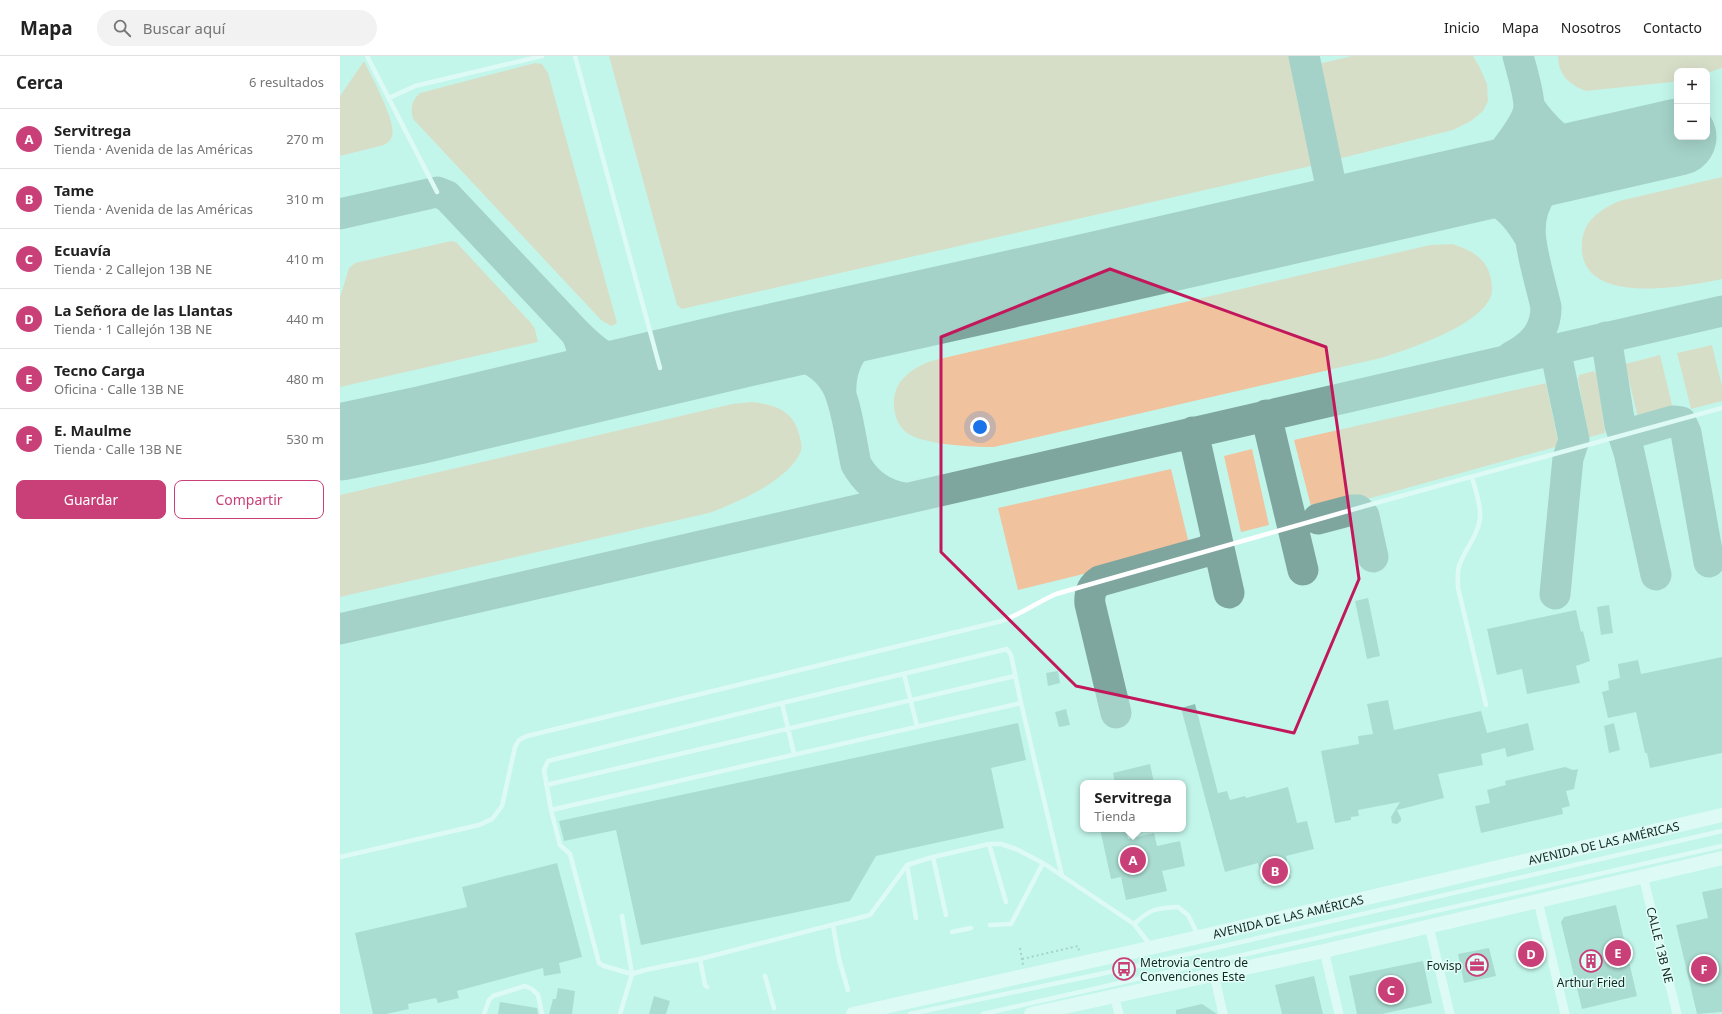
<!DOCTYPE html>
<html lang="es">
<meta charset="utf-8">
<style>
:root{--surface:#fff;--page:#f2f2f2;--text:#222;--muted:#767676;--line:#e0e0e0;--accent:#c93f78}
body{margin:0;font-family:"Noto Sans",sans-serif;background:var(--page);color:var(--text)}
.controls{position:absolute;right:12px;top:12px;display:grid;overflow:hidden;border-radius:8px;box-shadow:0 4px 16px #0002}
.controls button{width:36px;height:36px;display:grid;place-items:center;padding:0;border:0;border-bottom:1px solid var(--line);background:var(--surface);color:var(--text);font:20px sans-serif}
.you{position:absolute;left:640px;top:371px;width:14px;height:14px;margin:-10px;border:3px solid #fff;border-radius:50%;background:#1a73e8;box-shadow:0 0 0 6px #1a73e833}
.badge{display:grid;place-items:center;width:26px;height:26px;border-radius:50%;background:var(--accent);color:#fff;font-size:13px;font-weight:700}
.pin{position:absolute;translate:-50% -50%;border:2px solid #fff;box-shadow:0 1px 4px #0006}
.popup{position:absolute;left:740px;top:724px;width:106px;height:52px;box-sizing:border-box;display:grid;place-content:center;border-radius:8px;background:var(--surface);filter:drop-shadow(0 1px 3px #0005);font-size:13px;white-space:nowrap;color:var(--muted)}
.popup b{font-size:15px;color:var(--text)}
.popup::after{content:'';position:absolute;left:50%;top:100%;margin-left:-8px;border:8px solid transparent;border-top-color:var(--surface)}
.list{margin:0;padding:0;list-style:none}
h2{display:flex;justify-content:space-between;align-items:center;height:52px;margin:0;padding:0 16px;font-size:17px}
h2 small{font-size:13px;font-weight:400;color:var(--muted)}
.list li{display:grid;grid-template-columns:26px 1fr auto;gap:12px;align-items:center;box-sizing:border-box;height:60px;padding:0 16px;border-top:1px solid var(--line)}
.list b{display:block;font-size:15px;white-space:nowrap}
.list p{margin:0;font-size:13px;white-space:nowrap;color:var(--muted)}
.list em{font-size:13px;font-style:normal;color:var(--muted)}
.actions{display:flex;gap:8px;padding:12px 16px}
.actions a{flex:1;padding:9px 0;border:1px solid var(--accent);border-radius:8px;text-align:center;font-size:14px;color:var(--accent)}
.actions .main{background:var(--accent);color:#fff}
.icon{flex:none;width:22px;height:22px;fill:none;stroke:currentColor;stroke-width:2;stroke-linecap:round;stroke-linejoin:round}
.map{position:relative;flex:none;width:1382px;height:958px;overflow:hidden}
header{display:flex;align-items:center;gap:24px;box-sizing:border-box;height:56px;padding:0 20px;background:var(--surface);border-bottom:1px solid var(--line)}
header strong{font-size:19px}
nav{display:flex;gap:22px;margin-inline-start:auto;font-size:14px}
.search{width:280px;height:36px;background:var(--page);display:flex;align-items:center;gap:10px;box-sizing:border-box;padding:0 14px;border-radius:22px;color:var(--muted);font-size:15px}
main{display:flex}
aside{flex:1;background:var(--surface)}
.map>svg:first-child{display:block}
.green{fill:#f0c29e}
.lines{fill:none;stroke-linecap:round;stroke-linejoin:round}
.taxiway{stroke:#7fa69e;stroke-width:31}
.runway{stroke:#7fa69e;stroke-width:77}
.building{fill:#8dbeb3}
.path{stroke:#80a79f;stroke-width:2;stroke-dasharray:2 3;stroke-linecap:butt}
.lane{stroke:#fff;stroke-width:4.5}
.street{stroke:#fff;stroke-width:9}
.primary{stroke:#fff;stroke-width:14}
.marked{fill:none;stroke:#c2185b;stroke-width:3;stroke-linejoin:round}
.labels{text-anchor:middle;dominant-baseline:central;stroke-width:3;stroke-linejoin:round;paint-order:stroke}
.street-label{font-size:12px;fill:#132723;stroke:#e1fff7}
.poi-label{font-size:12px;fill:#132723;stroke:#e1fff7;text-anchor:start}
</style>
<header>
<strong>Mapa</strong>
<div class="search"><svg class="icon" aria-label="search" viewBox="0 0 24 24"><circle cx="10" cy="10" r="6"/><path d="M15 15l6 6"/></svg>Buscar aquí</div>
<nav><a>Inicio</a><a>Mapa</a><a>Nosotros</a><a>Contacto</a></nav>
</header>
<main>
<aside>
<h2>Cerca<small>6 resultados</small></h2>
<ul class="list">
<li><span class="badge">A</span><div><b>Servitrega</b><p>Tienda · Avenida de las Américas</p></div><em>270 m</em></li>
<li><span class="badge">B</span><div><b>Tame</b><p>Tienda · Avenida de las Américas</p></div><em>310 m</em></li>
<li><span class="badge">C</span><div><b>Ecuavía</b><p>Tienda · 2 Callejon 13B NE</p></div><em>410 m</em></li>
<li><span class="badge">D</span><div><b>La Señora de las Llantas</b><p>Tienda · 1 Callejón 13B NE</p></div><em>440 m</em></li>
<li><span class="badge">E</span><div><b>Tecno Carga</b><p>Oficina · Calle 13B NE</p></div><em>480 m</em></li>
<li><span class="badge">F</span><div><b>E. Maulme</b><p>Tienda · Calle 13B NE</p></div><em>530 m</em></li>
</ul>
<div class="actions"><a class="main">Guardar</a><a>Compartir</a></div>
</aside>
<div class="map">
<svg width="1382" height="958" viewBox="0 0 1382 958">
<rect width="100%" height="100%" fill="#c3f6eb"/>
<path class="green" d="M 269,0 L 952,0 L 975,109 L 342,253 L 337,249 Z
M 1012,0 L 1133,0 L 1139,10 L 1147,28 L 1148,45 L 1143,55 L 1131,65 L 1113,74 L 998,103 L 978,8 Z
M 1218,0 L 1382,0 L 1382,12 L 1367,17 L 1367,15 L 1337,15 L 1337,25 L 1332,26 L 1246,35 C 1230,29 1218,19 1218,0 Z
M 24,5 C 31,20 57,66 52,80 C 51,85 47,87 44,89 L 0,100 L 0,40 Z
M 195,7 L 202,8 L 208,17 L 277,267 L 271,270 L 261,264 L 73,63 C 70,52 72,44 80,37 Z
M 1382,121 L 1382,223 C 1344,231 1236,252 1242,186 C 1244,164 1260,154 1279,145 Z
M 111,185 L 116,186 L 191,267 L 195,273 L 198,286 L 0,331 L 0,241 L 9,212 L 15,207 Z
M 1112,188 C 1129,193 1145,201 1150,219 C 1152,226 1153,234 1151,240 C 1140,270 1069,293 1041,302 L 654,391 C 632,391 590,389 570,379 C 552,369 549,340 561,325 C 569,315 580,309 591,305 L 1090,189 Z
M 1372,289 L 1382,330 L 1382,345 L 1351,353 L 1337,297 Z
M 1320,299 L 1334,357 L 1299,366 L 1285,308 Z
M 1254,315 L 1257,318 L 1265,377 L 1246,382 L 1248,377 L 1238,323 L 1239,319 Z
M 1206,327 L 1219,390 L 973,458 L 954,384 Z
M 412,346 C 430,348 450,352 457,372 C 459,378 463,388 461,395 C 449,425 396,447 369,457 L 0,541 L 0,439 L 392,348 Z
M 912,393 L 929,469 L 901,476 L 884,400 Z
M 831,413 L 850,492 L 678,534 L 658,452 Z"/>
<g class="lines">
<path class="taxiway" d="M 964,0 L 997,159
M 1189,50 C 1204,73 1223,88 1246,102
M 1139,127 C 1151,111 1190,68 1189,49 C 1188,34 1182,15 1178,0
M 1103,135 C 1146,133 1170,145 1191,184
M 0,158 L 97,136 L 107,140 L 236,277 C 250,304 241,325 213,337
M 236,277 C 261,302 282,317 320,312
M 1266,281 L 1280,369 L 1289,396 L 1316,519
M 402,293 C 437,292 479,295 497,330 C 507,349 511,386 516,408 C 527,428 543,439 565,442
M 1171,301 C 1192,290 1206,276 1206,251 C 1201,229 1194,207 1191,185 C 1185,144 1212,117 1246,102
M 501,339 C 498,295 529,273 564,256
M 926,359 L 963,514
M 1298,375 L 1333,365 L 1341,366 L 1346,377 L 1369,506
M 853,376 L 889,537
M 978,463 L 1012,454 L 1018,454 L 1024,460 L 1033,501
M 1215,538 L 1228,402 L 1234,384 L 1215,293
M 0,573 L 1382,255
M 776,657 L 750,548 C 749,538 751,531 760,525 L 867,495 L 875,488 L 876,479"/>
<path class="runway" d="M 0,386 L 81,369 L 402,293 L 734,219 L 1338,81"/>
</g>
<path class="building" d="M 1028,542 L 1040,600 L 1027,603 L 1015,545 Z
M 1269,549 L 1273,577 L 1261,579 L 1257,551 Z
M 1236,554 L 1241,576 L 1243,575 L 1250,605 L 1236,610 L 1240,627 L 1187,638 L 1182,613 L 1157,619 L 1147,573 Z
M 1382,601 L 1382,697 L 1310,712 L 1307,697 L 1305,697 L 1296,656 L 1268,662 L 1262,636 L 1269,634 L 1268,625 L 1280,622 L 1278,608 L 1298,604 L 1301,618 Z
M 718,615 L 720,627 L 708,630 L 706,617 Z
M 1048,644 L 1054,674 L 1141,655 L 1147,677 L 1188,667 L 1194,694 L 1167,701 L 1165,692 L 1141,698 L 1143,709 L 1098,718 L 1104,742 L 1057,754 L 1061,762 L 1061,765 L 1057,768 L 1052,767 L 1051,761 L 1060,746 L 1018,754 L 1019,760 L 1011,761 L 1011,764 L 995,767 L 981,695 L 1019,688 L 1018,680 L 1033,678 L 1027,648 Z
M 855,648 L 878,737 L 887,735 L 890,744 L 905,740 L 906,742 L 948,731 L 957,767 L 967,765 L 974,793 L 946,800 L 951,822 L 923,828 L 918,807 L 885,816 L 841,652 Z
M 726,653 L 730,669 L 719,671 L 715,656 Z
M 678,667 L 686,704 L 651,712 L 664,772 L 536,800 L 510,845 L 301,889 L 276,774 L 224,785 L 219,765 Z
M 1274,667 L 1280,694 L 1269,697 L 1264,670 Z
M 810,708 L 814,727 L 775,727 L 773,717 Z
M 1225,711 L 1233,714 L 1238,713 L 1234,733 L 1226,735 L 1230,750 L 1222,752 L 1223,758 L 1141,777 L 1135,750 L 1150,747 L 1147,734 L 1166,729 L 1165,725 Z
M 760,773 L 786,773 L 788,783 L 814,777 L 817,790 L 840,785 L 845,810 L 822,815 L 827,835 L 786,844 L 781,821 L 771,823 Z
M 217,807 L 242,901 L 219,907 L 221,917 L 204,920 L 203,912 L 117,935 L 119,942 L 98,947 L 96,942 L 68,948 L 69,953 L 46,958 L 33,958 L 15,877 L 127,851 L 122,831 Z
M 1382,832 L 1382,956 L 1357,958 L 1336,869 L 1368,862 L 1362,836 Z
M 1276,849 L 1297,940 L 1242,953 L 1221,866 L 1224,861 Z
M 1199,885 L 1203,907 L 1183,911 L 1179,889 Z
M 1149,892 L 1156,920 L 1124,927 L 1118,898 Z
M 1083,905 L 1092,947 L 1042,958 L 1017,958 L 1009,920 Z
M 974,920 L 983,958 L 942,958 L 935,929 Z
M 218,932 L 235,935 L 232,958 L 209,958 L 213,943 L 216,943 Z
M 314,940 L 330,945 L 326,958 L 309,958 Z
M 160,946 L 197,952 L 198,958 L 158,958 Z
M 862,948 L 877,958 L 836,958 L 836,954 Z"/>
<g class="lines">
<path class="path" d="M 680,892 L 683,909
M 682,903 L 738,890 L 739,895"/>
<path class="lane" d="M 27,0 L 97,136
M 235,0 L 320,312
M 49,42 L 75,30 L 202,0
M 1132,421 C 1135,433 1141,448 1140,461 C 1139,478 1125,493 1119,510 C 1117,517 1118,524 1118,532 L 1146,649
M 564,618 L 577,670
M 442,647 L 454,698
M 681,647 L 722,820
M 206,729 L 675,620
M 211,754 L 681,647 L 671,599 L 667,593 L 442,647 L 208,705 L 204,714 L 211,754 L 220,789 L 230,798 L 259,907 L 264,910 L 292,918 L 305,914 L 360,903 L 530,859 L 567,809 L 593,801 L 649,788 L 661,788 L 676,793 L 703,807 L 794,868 L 811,890
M 649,788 L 666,846
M 0,801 L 139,769 L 152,763 L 162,750 L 175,691 L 179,684 L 187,680 L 662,565 C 681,558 698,546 716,538 L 1043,445 L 1382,352
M 593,801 L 606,859
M 567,809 L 576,862
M 794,868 C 810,853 816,852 838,851 L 848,859 L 858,879
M 493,869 L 499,903 L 508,934
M 650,869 L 671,868 L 703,807
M 612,876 L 631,872
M 360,903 L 365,929 L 367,931
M 425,920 L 434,952
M 144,958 L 149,944 L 153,940 L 185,930 L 192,933 L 198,939 L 202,958
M 280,958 L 292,918 L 282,860
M 570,958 L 784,913 L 1382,775
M 643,958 L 1382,790"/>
<path class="street" d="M 1303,820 L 1337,958
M 1198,845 L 1225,958
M 1089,870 L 1110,958
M 984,895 L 999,958
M 874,918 L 883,958
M 774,939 L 779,958"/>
<g class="primary">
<path id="s1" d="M 513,958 L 859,881 L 1382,759"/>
<path d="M 691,958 L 984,895 L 1382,802"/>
</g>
</g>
<path d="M0 0H1382V958H0ZM 770,213 L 986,291 L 1019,523 L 954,677 L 736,630 L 601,496 L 601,281 Z" fill="#c3f6eb" fill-opacity=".55" fill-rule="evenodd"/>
<path class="marked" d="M 770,213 L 986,291 L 1019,523 L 954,677 L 736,630 L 601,496 L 601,281 Z"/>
<defs>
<g id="building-ring" transform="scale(1.15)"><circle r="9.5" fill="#e1fff7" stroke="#c93f78" stroke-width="1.5"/><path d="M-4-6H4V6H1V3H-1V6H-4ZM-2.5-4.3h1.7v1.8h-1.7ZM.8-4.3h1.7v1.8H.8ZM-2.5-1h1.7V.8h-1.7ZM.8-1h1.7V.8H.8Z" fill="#c93f78"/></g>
<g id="office-ring" transform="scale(1.15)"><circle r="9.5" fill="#e1fff7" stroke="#c93f78" stroke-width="1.5"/><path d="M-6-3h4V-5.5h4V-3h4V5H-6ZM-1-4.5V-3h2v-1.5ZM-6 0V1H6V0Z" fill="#c93f78"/></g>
<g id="bus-ring" transform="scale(1.15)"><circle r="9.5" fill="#e1fff7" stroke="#c93f78" stroke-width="1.5"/><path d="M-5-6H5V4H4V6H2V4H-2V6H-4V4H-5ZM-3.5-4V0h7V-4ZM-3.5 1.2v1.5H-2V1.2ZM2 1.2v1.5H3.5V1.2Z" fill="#c93f78"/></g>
</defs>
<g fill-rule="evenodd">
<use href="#building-ring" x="1251" y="905"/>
<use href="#office-ring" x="1137" y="909"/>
<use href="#bus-ring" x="784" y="913"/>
</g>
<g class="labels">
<g class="street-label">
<text stroke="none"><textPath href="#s1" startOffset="770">AVENIDA DE LAS AMÉRICAS</textPath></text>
<text stroke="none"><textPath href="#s1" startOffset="446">AVENIDA DE LAS AMÉRICAS</textPath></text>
<text transform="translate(1320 889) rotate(76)">CALLE 13B NE</text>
</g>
<g class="poi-label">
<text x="800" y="906">Metrovia Centro de<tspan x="800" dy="14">Convenciones Este</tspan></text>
<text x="1122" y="909" text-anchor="end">Fovisp</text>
<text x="1251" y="926" text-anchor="middle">Arthur Fried</text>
</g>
</g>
</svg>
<div class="controls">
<button>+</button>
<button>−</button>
</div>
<div class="you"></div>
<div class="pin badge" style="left:793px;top:804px">A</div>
<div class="popup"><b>Servitrega</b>Tienda</div>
<div class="pin badge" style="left:935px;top:815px">B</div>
<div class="pin badge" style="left:1051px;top:934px">C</div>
<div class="pin badge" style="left:1191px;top:898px">D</div>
<div class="pin badge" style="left:1278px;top:897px">E</div>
<div class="pin badge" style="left:1364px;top:913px">F</div>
</div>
</main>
